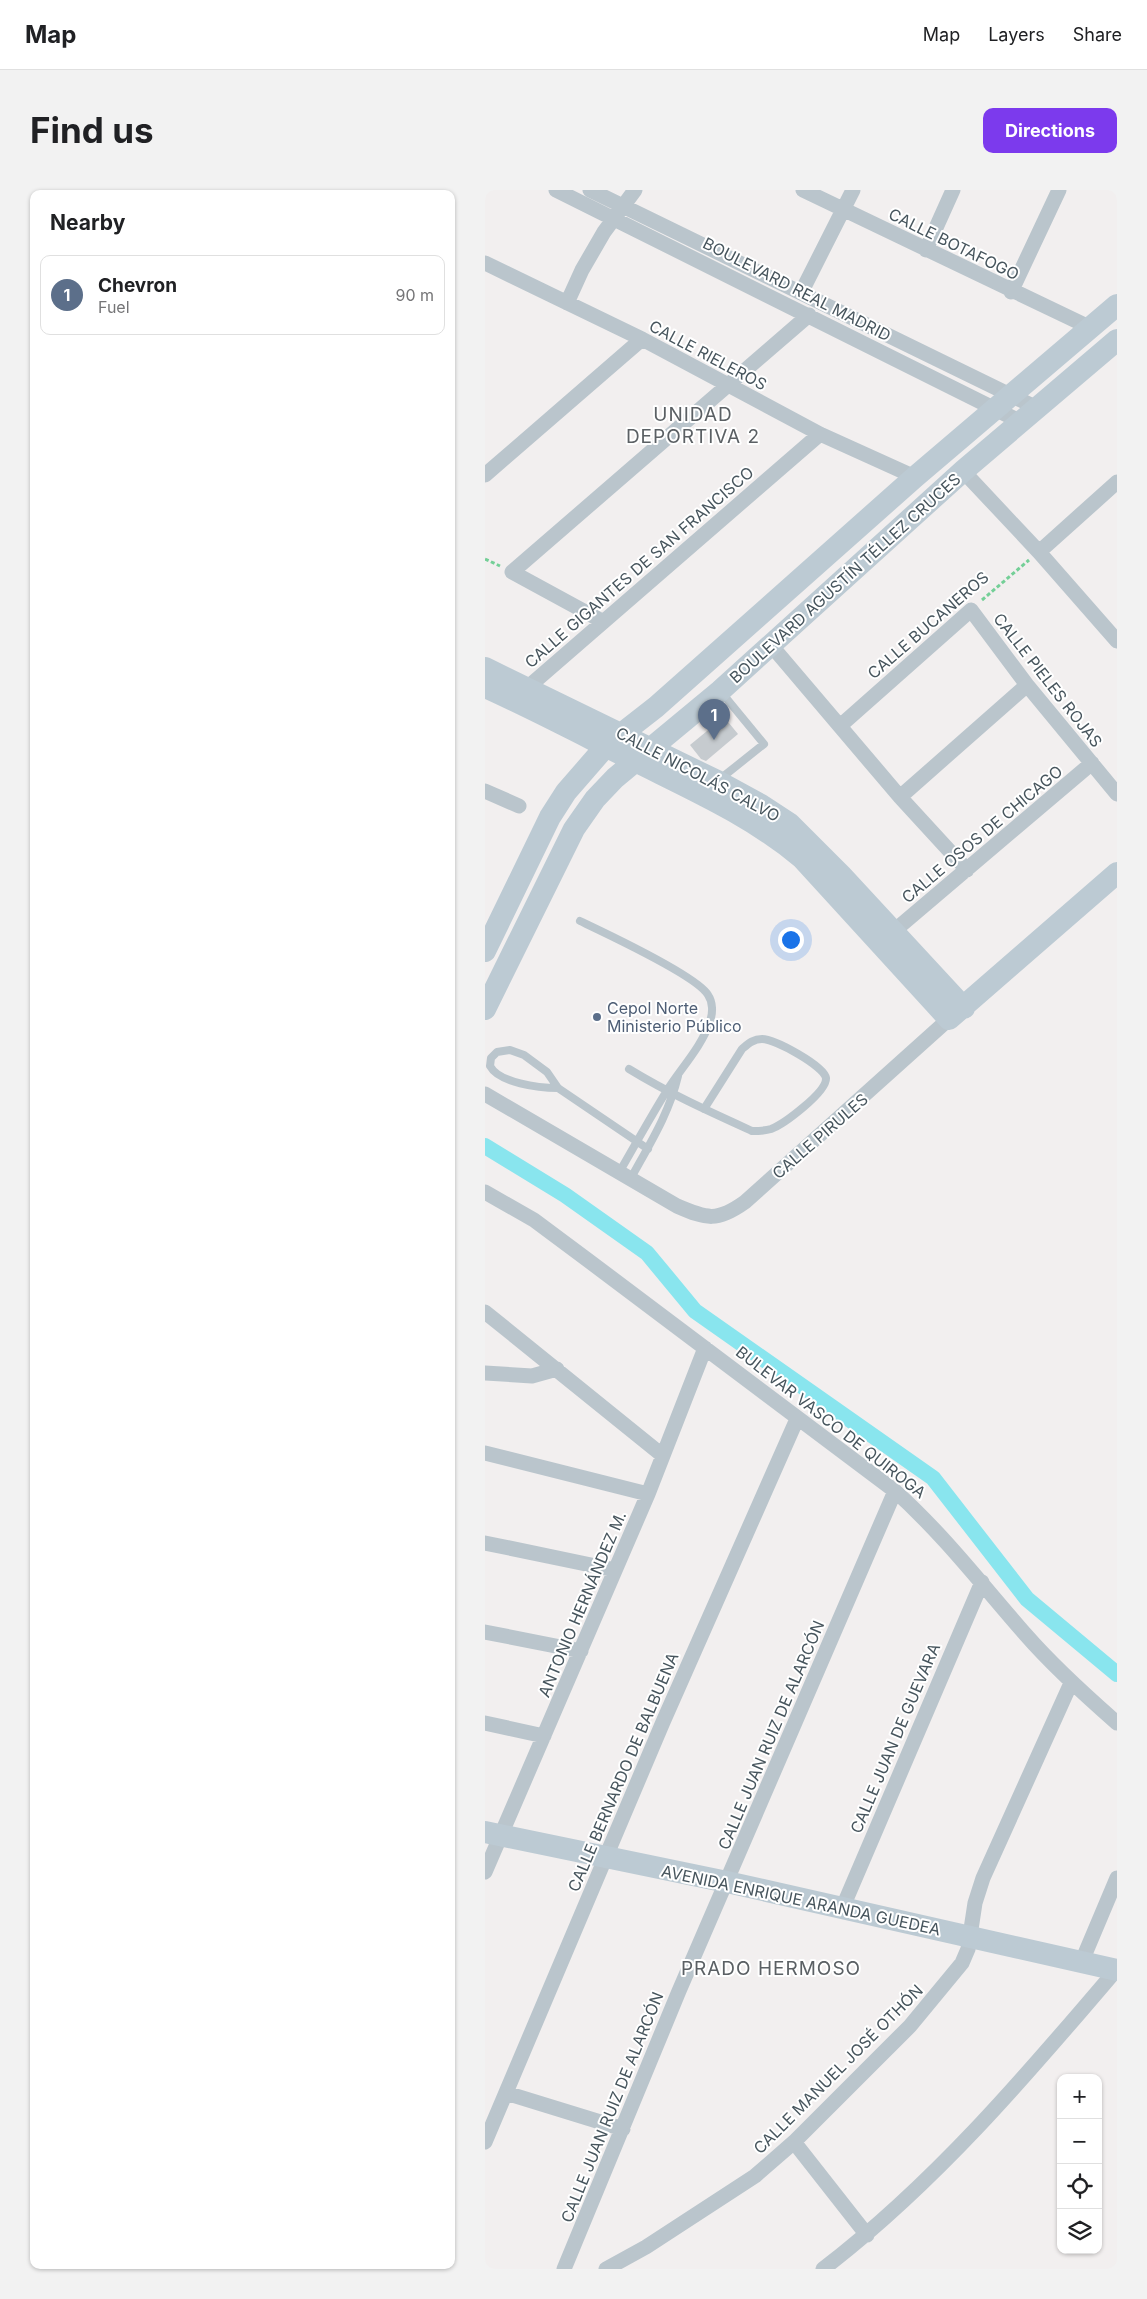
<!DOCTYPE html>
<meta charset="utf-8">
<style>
:root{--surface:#fff;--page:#f2f2f2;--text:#202124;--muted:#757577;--line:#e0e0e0;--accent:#7c3aed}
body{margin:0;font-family:Inter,sans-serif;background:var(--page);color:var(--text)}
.controls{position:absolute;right:15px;bottom:15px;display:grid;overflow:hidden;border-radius:10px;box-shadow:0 1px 4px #0004}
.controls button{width:45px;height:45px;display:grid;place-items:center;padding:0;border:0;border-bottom:1px solid var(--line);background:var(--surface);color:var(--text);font:25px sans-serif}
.you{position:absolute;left:305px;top:749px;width:18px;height:18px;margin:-12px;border:4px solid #fff;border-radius:50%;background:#1a73e8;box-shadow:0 0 0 8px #1a73e833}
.badge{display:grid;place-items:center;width:32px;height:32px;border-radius:50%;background:var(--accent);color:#fff;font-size:16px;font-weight:700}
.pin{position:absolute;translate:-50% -41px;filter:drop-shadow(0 1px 2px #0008)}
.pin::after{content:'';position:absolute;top:26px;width:18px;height:15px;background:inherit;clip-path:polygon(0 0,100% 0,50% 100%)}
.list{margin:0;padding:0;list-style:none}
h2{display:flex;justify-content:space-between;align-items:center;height:65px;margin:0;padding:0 20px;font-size:21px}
h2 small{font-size:16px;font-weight:400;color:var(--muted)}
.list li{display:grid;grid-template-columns:32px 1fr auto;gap:15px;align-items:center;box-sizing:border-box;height:80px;margin:0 10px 10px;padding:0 10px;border:1px solid var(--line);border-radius:10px}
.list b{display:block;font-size:19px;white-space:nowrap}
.list p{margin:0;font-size:16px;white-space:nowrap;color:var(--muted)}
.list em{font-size:16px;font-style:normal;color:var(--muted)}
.icon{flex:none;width:28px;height:28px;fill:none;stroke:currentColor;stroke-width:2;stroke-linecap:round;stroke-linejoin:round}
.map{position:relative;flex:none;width:632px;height:2079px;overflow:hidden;border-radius:10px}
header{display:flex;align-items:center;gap:30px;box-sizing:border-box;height:70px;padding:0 25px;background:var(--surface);border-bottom:1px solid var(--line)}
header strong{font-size:24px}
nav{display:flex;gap:28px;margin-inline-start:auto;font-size:18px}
.intro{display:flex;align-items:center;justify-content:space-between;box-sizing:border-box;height:120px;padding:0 30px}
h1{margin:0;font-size:35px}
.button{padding:12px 22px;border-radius:10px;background:var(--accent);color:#fff;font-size:18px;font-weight:700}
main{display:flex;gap:30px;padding:0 30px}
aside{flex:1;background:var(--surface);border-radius:10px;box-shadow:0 1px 4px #0004}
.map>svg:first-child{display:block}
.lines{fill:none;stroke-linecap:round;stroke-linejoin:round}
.canal{stroke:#89e5ee;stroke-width:16}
.building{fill:#c6cbcf}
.path{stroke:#74cf97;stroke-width:3;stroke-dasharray:4 2.5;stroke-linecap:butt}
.lane{stroke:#bac5cc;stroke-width:8}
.street{stroke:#bac5cc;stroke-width:15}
.secondary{stroke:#bccad3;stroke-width:22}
.service-dot{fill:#5c6f8a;stroke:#fff;stroke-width:2}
.labels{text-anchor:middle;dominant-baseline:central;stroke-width:4;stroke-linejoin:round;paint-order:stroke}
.street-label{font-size:16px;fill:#47555d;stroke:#fff}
.service-label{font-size:16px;fill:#4e5e75;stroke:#fff;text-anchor:start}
.quarter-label{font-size:19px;letter-spacing:1px;fill:#5b6064;stroke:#fff}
</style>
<header>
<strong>Map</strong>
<nav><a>Map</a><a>Layers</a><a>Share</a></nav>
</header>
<div class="intro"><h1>Find us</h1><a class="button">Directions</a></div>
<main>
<aside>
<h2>Nearby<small></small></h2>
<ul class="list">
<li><span class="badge" style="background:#5c6f8a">1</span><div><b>Chevron</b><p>Fuel</p></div><em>90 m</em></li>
</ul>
</aside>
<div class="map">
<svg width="632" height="2079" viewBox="0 0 632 2079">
<rect width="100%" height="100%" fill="#f2efef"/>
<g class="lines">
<path class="canal" d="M 0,956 L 80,1005 L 162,1063 L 210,1121 L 448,1288 L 542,1409 L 632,1484"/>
</g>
<path class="building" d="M 239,527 L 253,544 L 221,571 L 216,569 L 205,555 Z"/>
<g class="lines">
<path class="path" d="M 0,369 L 15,376
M 497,410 L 544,370"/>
<path class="lane" d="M 235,589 L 279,554 L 237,503
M 95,731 C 118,742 213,786 223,805 C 228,812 228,823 225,831 C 217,857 195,879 181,902 C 165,928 150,955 135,981
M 144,879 C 185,904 223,921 267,941 C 273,941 280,941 286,939 C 299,934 342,902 341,888 C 339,876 290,849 277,849 C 268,849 263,854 257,859 L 219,919
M 73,898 C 54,898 14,893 5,876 L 6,868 L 12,862 L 25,860 L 39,865 L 62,882 L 73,898 L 163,959
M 146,988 C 164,955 184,924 193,886"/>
<path class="street" d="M 71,0 L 536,232
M 105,0 L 552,218
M 318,0 L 606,138
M 441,60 L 468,0
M 0,73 L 157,149 L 335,244 L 430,287
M 526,102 L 574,0
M 316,103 L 368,0
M 82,113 L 97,80 L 119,42 L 150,0
M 478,281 L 554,362 L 632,451
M 0,285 L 157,149
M 554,362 L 632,292
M 117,431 L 27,382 L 324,125
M 285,454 L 415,607 L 482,680
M 42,498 L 335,244
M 355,536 L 486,420 L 542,495 L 632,604
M 0,601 L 34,616
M 415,607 L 542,495
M 409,741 L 607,573
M 0,904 L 192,1016 C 222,1029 232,1032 260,1012 L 464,829
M 0,1002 L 49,1030 L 104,1071 L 410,1301 C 459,1345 498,1396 541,1445 C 569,1477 600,1505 632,1533
M 0,1122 L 177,1265
M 0,1183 L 47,1186 L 72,1179
M 0,1263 L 163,1304
M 0,1353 L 130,1380
M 0,1442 L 96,1461
M 0,1533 L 59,1546
M 0,1682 L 163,1304 L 220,1158
M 357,1719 L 497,1392
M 597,1771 L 632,1688
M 21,1903 L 138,1939
M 0,1952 L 178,1532 L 312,1229
M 309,1952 L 382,2045
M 79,2079 L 194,1801 L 410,1301
M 121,2079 L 161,2057 L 270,1986 L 309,1952 L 425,1836 L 477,1773 L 483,1759 L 490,1713 L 498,1688 L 586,1493
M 338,2079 C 449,1994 541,1886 631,1780"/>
<path class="secondary" d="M 0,478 L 232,591 L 276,615 L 305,634 L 356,685 L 479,818
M 0,497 C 51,520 100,546 150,571 C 208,600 267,626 317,668 L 464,829 L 632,683
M 0,761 L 65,627 L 81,602 L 121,556 L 171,517 L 430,287 L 632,115
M 0,819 L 89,639 L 110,609 L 130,588 L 235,501 L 478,281 L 632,150
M 0,1642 L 242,1692 L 632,1780"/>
</g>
<circle class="service-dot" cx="112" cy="827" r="5"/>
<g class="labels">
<g class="street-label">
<text transform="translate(469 54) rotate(26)">CALLE BOTAFOGO</text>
<text transform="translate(312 99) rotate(27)">BOULEVARD REAL MADRID</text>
<text transform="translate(223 165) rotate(28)">CALLE RIELEROS</text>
<text transform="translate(154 377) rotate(-41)">CALLE GIGANTES DE SAN FRANCISCO</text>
<text transform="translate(360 388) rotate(-42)">BOULEVARD AGUSTÍN TÉLLEZ CRUCES</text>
<text transform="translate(443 435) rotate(-41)">CALLE BUCANEROS</text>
<text transform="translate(563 490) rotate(52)">CALLE PIELES ROJAS</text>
<text transform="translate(213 584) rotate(28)">CALLE NICOLÁS CALVO</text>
<text transform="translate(497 644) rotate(-40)">CALLE OSOS DE CHICAGO</text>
<text transform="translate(335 946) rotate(-41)">CALLE PIRULES</text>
<text transform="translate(346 1232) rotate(38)">BULEVAR VASCO DE QUIROGA</text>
<text transform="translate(97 1414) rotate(-67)">ANTONIO HERNÁNDEZ M.</text>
<text transform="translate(286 1545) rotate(-67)">CALLE JUAN RUIZ DE ALARCÓN</text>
<text transform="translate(410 1548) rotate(-67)">CALLE JUAN DE GUEVARA</text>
<text transform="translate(138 1582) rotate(-67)">CALLE BERNARDO DE BALBUENA</text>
<text transform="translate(316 1710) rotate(12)">AVENIDA ENRIQUE ARANDA GUEDEA</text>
<text transform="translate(353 1879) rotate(-45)">CALLE MANUEL JOSÉ OTHÓN</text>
<text transform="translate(127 1917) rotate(-68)">CALLE JUAN RUIZ DE ALARCÓN</text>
</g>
<g class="service-label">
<text x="122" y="818">Cepol Norte<tspan x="122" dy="18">Ministerio Público</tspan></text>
</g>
<g class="quarter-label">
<text x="208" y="224">UNIDAD<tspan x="208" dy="22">DEPORTIVA 2</tspan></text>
<text x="286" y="1778">PRADO HERMOSO</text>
</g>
</g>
</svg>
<div class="controls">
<button>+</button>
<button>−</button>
<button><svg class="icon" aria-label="locate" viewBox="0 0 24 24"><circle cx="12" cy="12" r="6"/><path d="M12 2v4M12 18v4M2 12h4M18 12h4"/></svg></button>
<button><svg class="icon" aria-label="layers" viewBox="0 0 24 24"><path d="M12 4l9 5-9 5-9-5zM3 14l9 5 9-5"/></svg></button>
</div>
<div class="you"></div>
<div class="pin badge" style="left:229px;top:550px;background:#5c6f8a">1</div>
</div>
</main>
